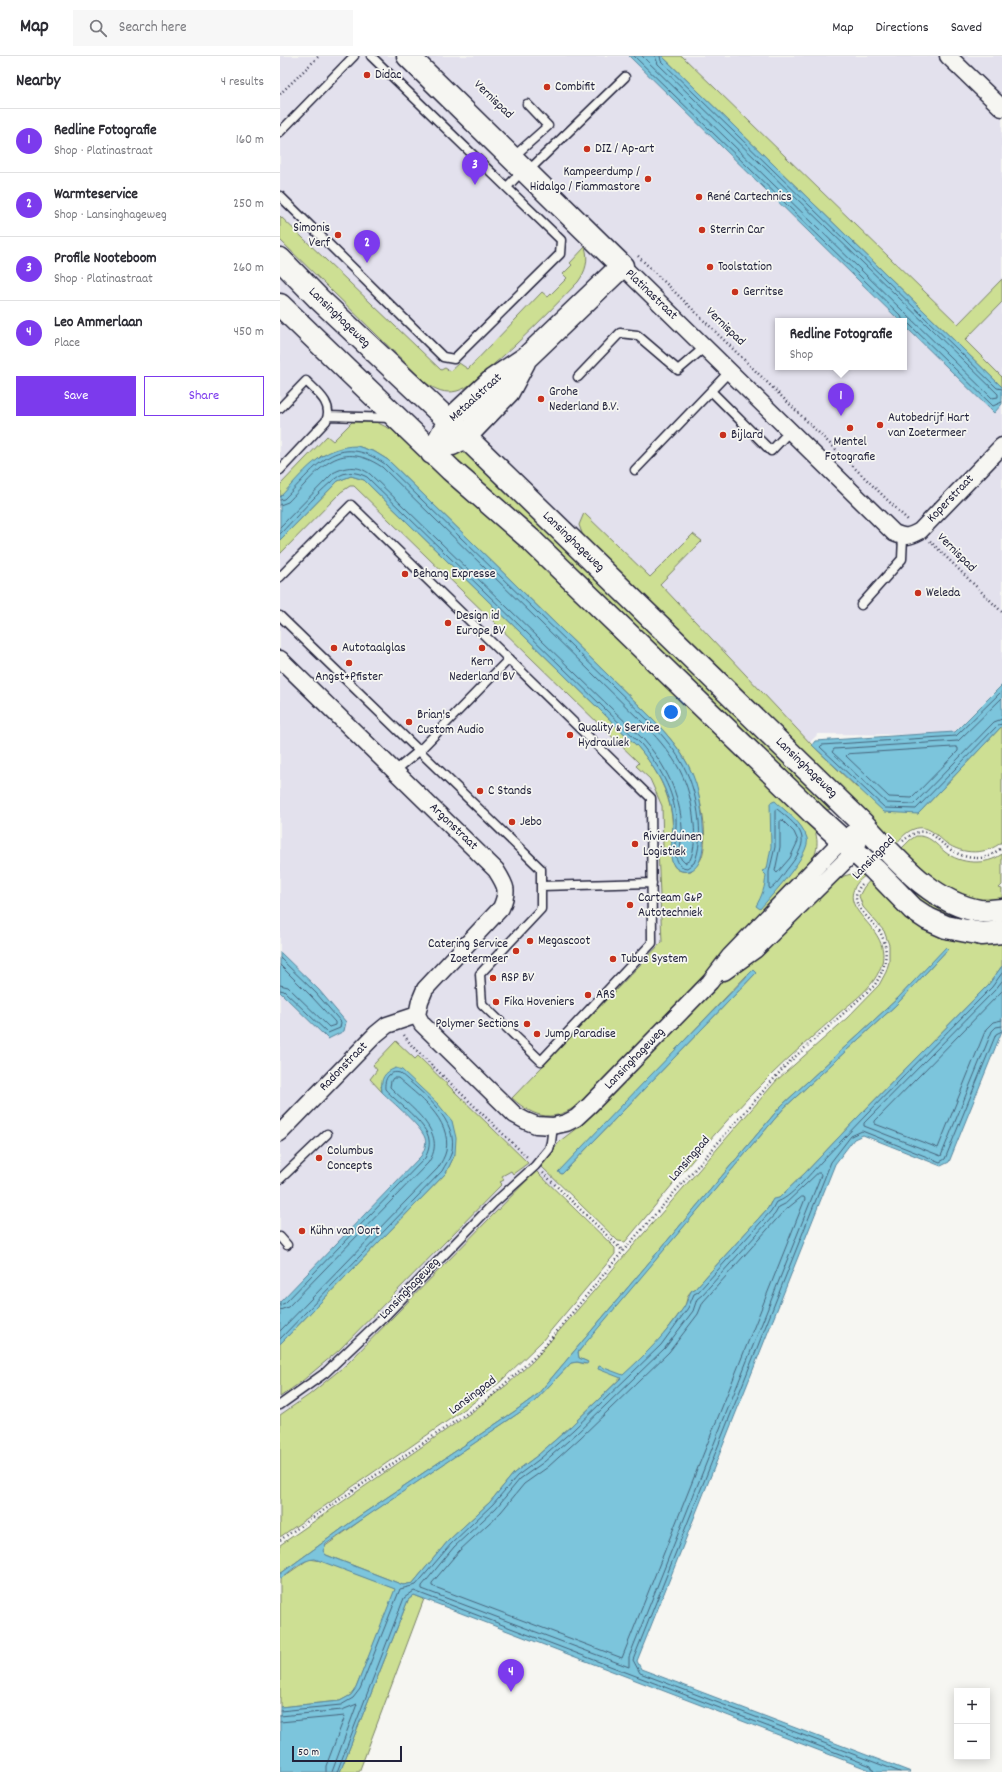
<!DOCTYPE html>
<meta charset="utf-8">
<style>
:root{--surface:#fff;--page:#f7f7f7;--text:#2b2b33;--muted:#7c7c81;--line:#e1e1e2;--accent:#7c3aed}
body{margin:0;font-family:Dekko,sans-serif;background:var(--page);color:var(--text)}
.controls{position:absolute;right:12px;bottom:12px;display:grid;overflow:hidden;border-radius:0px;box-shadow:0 2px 10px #0003}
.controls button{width:36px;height:36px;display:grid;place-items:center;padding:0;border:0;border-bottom:1px solid var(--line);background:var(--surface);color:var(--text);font:20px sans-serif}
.scale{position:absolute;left:12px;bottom:10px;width:110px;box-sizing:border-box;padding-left:4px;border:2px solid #22223b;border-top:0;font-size:11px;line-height:14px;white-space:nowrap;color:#22223b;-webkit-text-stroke:3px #f6f6f2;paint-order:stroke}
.you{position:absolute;left:391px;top:656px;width:14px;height:14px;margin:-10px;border:3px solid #fff;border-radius:50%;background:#1a73e8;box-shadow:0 0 0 6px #1a73e833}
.badge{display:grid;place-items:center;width:26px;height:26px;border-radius:50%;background:var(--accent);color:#fff;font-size:13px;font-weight:700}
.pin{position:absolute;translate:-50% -33px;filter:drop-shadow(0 1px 2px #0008)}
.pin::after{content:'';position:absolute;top:21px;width:14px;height:12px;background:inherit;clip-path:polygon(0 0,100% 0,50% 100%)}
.popup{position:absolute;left:495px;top:262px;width:132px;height:52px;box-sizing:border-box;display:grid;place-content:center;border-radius:0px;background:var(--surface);filter:drop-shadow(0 1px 3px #0005);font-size:13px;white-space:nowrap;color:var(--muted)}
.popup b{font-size:15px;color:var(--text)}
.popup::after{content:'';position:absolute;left:50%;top:100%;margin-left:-8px;border:8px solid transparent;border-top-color:var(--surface)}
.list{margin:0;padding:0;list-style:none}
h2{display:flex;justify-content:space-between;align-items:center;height:52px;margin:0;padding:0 16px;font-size:17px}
h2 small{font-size:13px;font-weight:400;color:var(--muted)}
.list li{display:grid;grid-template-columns:26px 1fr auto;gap:12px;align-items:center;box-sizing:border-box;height:64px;padding:0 16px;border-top:1px solid var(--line)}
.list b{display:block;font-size:15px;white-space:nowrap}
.list p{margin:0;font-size:13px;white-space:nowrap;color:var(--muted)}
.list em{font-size:13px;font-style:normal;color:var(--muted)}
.actions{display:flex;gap:8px;padding:12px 16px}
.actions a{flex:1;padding:9px 0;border:1px solid var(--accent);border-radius:0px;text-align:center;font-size:14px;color:var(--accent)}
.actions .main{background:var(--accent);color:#fff}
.icon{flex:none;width:22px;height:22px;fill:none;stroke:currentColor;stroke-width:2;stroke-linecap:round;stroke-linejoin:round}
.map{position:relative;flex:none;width:722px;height:1716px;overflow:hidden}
header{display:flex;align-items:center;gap:24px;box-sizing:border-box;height:56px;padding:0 20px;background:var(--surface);border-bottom:1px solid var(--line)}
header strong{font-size:19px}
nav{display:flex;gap:22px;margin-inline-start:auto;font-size:14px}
.search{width:280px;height:36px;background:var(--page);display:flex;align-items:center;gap:10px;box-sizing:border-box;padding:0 14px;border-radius:0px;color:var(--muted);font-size:15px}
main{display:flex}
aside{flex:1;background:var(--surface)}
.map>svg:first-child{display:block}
.built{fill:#e3e1ed;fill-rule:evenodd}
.green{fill:#cddf93;stroke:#788067;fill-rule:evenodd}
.water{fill:#7bc5dc;stroke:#57849c}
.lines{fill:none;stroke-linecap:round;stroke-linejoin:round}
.shore{stroke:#46637b;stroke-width:1}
.lane-casing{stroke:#22223b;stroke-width:11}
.street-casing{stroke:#22223b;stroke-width:19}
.secondary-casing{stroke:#22223b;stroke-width:25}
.path{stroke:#22223b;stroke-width:2.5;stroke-dasharray:1 3;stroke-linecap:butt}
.lane{stroke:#f6f6f2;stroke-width:8}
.street{stroke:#f6f6f2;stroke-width:16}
.secondary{stroke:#f6f6f2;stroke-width:22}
.poi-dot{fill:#c8321e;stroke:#f6f6f2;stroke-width:1.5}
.labels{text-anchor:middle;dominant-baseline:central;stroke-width:3.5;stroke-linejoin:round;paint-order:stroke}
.poi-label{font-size:13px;fill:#22223b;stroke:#f6f6f2;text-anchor:start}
.street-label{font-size:13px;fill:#22223b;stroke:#f6f6f2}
</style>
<header>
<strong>Map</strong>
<div class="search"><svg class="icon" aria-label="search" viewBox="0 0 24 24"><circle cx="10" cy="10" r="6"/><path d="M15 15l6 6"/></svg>Search here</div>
<nav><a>Map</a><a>Directions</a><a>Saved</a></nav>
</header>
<main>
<aside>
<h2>Nearby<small>4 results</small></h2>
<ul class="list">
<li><span class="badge">1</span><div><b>Redline Fotografie</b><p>Shop · Platinastraat</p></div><em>160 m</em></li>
<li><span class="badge">2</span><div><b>Warmteservice</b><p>Shop · Lansinghageweg</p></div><em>250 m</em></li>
<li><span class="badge">3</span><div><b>Profile Nooteboom</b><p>Shop · Platinastraat</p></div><em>260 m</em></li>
<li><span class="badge">4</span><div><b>Leo Ammerlaan</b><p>Place</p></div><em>450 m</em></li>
</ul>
<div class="actions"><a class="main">Save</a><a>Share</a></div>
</aside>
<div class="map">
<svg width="722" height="1716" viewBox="0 0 722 1716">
<rect width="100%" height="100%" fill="#f6f6f2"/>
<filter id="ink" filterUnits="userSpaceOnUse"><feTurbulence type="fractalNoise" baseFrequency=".025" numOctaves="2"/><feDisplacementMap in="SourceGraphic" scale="8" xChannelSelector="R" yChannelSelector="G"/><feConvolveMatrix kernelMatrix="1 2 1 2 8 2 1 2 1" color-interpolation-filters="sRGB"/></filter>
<g filter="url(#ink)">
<path class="built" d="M 0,0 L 722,0 L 722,628 L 671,679 L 538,678 L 476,741 L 468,932 L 156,1252 L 0,1372 ZM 498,265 L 624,265 L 624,311 L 498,311 Z"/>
<path class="green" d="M 382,0 L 402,0 L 678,268 L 722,223 L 722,246 L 685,284 L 722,321 L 722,331 Z
M 0,160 L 161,314 L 165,312 L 170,315 L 179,307 L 188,313 L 262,236 L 268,241 L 287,222 L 283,218 L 292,209 L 290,207 L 305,191 C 309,204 306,215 298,226 C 268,257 239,287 207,314 C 198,322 189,332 177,335 C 165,338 156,334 146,327 L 0,184 Z
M 72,366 L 96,366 L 125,380 L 531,767 C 542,785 537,801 524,817 L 300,1047 C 275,1067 255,1063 232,1042 L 382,886 L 378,793 L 383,792 L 382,750 L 370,723 L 356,710 L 359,707 L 74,430 L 70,430 L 61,436 L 0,498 L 0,484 L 58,425 L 71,420 L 84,424 L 358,691 C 375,711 389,735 392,762 C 394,775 388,800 394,810 C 398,816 405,816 411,815 C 414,811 419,807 421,803 C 431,780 418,728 407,707 C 398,690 385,677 373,663 L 108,404 L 95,396 L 77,390 L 41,400 L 0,441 L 0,429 L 47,380 L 53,385 Z
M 184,392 L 554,752 L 541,756 L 302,517 L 167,399 Z
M 304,457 L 370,521 L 413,478 L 422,485 L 380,528 L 532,689 L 576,731 L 638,758 L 722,670 L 722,786 C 706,799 683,799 666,787 C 656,779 648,768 634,773 C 625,776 619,785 613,791 L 303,480 L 299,469 Z
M 636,780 C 650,779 655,788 665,796 C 680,808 706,810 722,798 L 722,829 L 719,832 L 722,833 L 722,846 L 696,845 L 663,834 L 619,795 L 630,784 Z
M 609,806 L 722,862 L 722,869 L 667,864 L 635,847 L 601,813 Z
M 571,818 L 586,819 C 581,823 576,827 574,833 C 561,861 626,877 594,924 C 585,937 571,947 559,957 C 536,978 512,998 490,1020 C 437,1071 392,1130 345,1186 L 338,1185 L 261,1110 L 280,1085 L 298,1071 L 336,1034 L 446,921 L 490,890 L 554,827 L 564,820 ZM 476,917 L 282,1118 L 279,1116 L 467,919 Z
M 593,821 L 625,852 L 722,883 L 722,910 L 709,928 L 578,1061 L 525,1117 L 499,1142 L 491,1146 L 488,1152 L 415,1233 L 412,1234 L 408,1239 L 405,1250 L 378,1286 L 290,1371 L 258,1399 L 234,1417 L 210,1446 L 168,1485 L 133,1527 L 123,1529 L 54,1502 L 44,1498 L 44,1491 L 91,1457 L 252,1348 L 291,1307 L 297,1306 L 305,1308 L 308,1306 L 299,1302 L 298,1297 L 305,1287 L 504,1052 L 617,948 L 668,893 L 666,892 L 618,942 L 501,1050 L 258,1338 L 235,1355 L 78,1461 L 0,1518 L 0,1489 L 192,1356 L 228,1328 L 253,1305 L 497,1024 L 567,962 L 599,929 L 606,916 L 609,906 L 609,889 L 604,875 L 583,851 L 579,840 L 584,831 Z
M 116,985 L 135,1003 L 138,1000 L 248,1107 L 233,1118 L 231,1115 L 222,1120 L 224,1124 L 220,1126 L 222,1128 L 58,1295 L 21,1326 L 0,1341 L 0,1288 L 166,1117 L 175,1098 L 101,1030 L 102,1036 L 90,1023 L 97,1014 L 93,1009 Z
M 256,1115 L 335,1192 L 335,1198 L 262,1285 L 220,1326 L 189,1350 L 0,1481 L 0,1359 L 29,1339 L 67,1308 Z
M 29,1503 L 42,1505 L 116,1533 L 76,1632 L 71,1639 L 60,1645 L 0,1651 L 0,1523 Z
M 134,1539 L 144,1543 L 79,1716 L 60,1716 L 128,1544 Z"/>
<path class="water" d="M 349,0 L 382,0 L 722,331 L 722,348 L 714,357 L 624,269 L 624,265 L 620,265 Z
M 77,390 L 95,396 L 108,404 L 373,663 C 391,683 408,702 416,728 C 421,745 433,810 409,815 C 404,816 399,815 395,811 C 387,802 393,784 393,773 C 393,764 392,757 390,749 C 385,727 372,708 358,691 L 84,424 L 71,420 L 58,425 L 0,484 L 0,441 C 23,417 41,390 77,390 Z
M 722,629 L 722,670 L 638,758 L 604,756 L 532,689 L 535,685 L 675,676 Z
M 495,745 C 506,756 522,766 527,782 C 532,797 490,841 480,853 L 476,850 C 482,840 485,831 486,819 L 482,815 L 487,813 L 491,791 L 490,747 Z
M 666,891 L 668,893 L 617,948 L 504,1052 L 298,1296 L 299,1302 L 308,1306 L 307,1308 L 297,1306 L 291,1307 L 252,1348 L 46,1488 L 43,1495 L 46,1499 L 123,1529 L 133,1527 L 168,1485 L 210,1446 L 234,1417 L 258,1399 L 290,1371 L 341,1322 L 318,1313 L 319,1310 L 343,1319 C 366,1298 387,1277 404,1251 C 408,1245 408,1239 412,1234 L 415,1233 L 488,1152 L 493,1143 L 499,1142 L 525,1117 L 578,1061 L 709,928 L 722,910 L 722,975 L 669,1106 L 661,1110 L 583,1079 L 574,1083 L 555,1108 L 357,1605 L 361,1613 L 631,1716 L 595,1716 L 134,1539 L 128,1544 L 60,1716 L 0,1716 L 0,1651 L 60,1645 L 71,1639 L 76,1632 L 115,1533 L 35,1503 C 22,1503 10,1516 0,1523 L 0,1518 L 78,1461 L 235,1355 L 258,1338 L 501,1050 L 618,942 Z
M 0,896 L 39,934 L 66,966 L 64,975 L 48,983 L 0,936 Z
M 473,914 L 476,917 L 282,1118 L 278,1116 L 366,1024 Z
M 116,1012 L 122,1014 L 158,1048 L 172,1065 L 176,1082 L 175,1098 L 166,1117 L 0,1288 L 0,1246 L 141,1100 C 144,1095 147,1088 145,1082 C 141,1070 112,1046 102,1036 C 100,1023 104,1016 116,1012 Z"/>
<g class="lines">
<path class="shore" d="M 354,0 L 621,260 L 623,265
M 362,0 L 712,342 L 718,341 L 718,338 L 378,8 L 375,0
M 380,0 L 381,5 L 717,332 L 722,333
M 624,266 L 629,268 L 713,350 L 722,346
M 0,444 L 4,443 C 37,410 57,375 105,408 L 370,666 C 400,698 414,720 419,765 C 420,779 420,794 414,807 L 407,812 C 389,811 397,776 396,763 C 394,734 379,710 361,688 L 87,421 C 79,417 71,415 63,418 C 49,423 12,466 0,478
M 0,449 L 8,446 C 38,416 57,381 102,411 L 366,670 C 396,702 410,723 414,768 C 415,779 415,793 410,804 L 405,807 L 401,803 C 399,793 402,782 402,772 C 400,738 386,710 364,684 L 90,418 C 78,409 66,410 53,417 L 0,471
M 722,635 L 676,680 L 542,689 L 540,691 L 605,752 L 636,753 L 718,669 L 722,668
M 722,642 L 678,685 L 554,693 L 552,696 L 607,747 L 634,748 L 714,666 L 722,663
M 676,691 L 678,692 L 678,695 L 632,742 L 609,741 L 566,700 L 568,698 Z
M 497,753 C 523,774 532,782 509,811 C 503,818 498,828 490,833 L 489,831 L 489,816 L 495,791 L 495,754 Z
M 502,764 L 514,776 L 518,785 L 510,802 L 497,817 L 495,815 L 500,791 L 500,766 Z
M 0,902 L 36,937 L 61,966 L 60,972 L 48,977 L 4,935 L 0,934
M 0,909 L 32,941 L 55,966 L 55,969 L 49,971 L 8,931 L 0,929
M 722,925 L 715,934 L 584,1067 L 584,1070 L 661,1100 L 712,975 L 716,971 L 722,970
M 722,935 L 595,1065 L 595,1068 L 658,1092 L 706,973 L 713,966 L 722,964
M 538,1117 L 540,1117 L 541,1119 L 349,1601 L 349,1611 L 142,1533 L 142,1530 L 174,1491 L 216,1452 L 240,1423 L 264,1406 L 296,1378 L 385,1292 L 413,1255 L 417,1243 L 422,1239 L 495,1158 L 499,1151 L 505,1148 Z
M 522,1141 L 524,1141 L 525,1143 L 342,1602 L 152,1530 L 152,1527 L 179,1495 L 221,1456 L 244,1428 L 268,1411 L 300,1382 L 389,1296 L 418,1258 L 423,1246 L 503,1156 Z
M 0,1249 L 5,1247 L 145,1102 C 148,1096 150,1090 149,1084 C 148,1068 115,1045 105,1033 C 104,1023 109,1014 120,1017 C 141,1036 181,1065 171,1098 C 169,1104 165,1109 162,1115 L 0,1283
M 0,1254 L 8,1251 L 148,1107 C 170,1076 129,1051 110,1031 L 111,1025 L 113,1022 L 118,1022 C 138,1040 172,1063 166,1095 C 165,1100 161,1107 158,1112 L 0,1275
M 0,1655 L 61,1649 L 73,1642 L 80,1633 L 120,1533 L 136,1529 L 171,1488 L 213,1448 L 237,1420 L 261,1402 L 293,1374 L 381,1289 L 408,1252 L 414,1238 L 418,1236 L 491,1155 L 496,1146 C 509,1144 531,1117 541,1106 C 597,1047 654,989 712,931 L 722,917
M 0,1660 L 62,1654 L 77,1648 L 52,1716
M 0,1666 L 65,1660 L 46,1710 L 46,1716
M 57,1716 L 124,1542 L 134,1535 L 591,1710 L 594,1716
M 620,1716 L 360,1617 L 353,1604 L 551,1106 L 571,1080 L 582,1075 L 660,1106 L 665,1103 L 716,978 L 722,975"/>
<g class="lane-casing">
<path id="lane" d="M 0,76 L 74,0
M 232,102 L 268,70 L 247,48
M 247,116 L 345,21
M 227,131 L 243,114
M 0,140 L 163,301 L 174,303 L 280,198 L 281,184 L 91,0
M 298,321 L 340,277 L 357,279 L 398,314 L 425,291
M 431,335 L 491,395 L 510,375
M 0,352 L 26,325 C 37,336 54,348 46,365 L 0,414
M 48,360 L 112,362
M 355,414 L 449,316
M 0,521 L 71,449 L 371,742 L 372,887 L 261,1005 L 202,948 L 200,918 L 261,853 L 261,813 L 0,560
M 581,549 L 622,503 L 623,481
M 115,715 L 139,695 L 229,603
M 261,830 L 372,827
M 0,1123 L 47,1078
M 0,1181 L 7,1189
M 0,1349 L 45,1317 L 107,1258 L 214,1147 L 255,1110 L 269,1093 L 271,1086 L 273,1070"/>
</g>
<g class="street-casing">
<path id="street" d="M 668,0 L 722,52
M 342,210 L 614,477 C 625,482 629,481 640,475 L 722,390
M 0,603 L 216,814 C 226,830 229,834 221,852 L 145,933 L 140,945 L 137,959
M 444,916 L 475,894 L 575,795 L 579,785
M 137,959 L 142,968 L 235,1059 L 246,1065 L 256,1069 L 273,1070 L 286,1067 L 296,1062 L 310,1049 L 430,926 L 450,900 L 563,783 L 585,770
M 0,1077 L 96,978 L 107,969 L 137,959"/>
</g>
<g class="secondary-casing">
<path id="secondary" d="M 128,0 L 342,210 L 246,302 L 213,324 L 169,365 L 152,397
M 0,203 L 39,243 L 169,365 L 585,770 C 617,804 652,847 700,855 C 707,856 715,854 722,854
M 0,249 L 171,414 L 250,483 L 535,759 L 595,814 L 633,853 L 648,863 L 666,871 L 702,878 L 722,876
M 172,388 L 185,381 L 228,336 L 244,306"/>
</g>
<path class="path" d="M 0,38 L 39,0
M 358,200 L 629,465
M 650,485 L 722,556
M 623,785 C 629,780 637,774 645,776 C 653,777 658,784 663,788 C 674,798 693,806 709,800 C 713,798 718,794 722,792
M 124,979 L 132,990 L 248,1102
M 263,1117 L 343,1195
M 0,1484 L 208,1343 L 259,1297 L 343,1195 L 507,1008 L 594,930 C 604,915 610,898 602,880 C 594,861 561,849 584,826"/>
<use href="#lane" class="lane"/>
<use href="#street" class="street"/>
<use href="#secondary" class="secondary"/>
</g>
</g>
<g class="poi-dot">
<circle cx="87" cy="19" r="4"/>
<circle cx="267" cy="31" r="4"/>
<circle cx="307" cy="93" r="4"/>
<circle cx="368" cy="123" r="4"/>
<circle cx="419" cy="141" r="4"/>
<circle cx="422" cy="174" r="4"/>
<circle cx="58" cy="179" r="4"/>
<circle cx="430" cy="211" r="4"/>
<circle cx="455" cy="236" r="4"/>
<circle cx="261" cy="343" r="4"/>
<circle cx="600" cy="369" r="4"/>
<circle cx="570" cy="372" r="4"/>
<circle cx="443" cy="379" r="4"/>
<circle cx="125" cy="518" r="4"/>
<circle cx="638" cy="537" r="4"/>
<circle cx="168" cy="567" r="4"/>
<circle cx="54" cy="592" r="4"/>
<circle cx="202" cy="592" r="4"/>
<circle cx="69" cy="607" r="4"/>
<circle cx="129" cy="666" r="4"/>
<circle cx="290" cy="679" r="4"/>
<circle cx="200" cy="735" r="4"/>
<circle cx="232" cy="766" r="4"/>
<circle cx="355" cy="788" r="4"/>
<circle cx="350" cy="849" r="4"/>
<circle cx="250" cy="885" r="4"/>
<circle cx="236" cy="895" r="4"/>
<circle cx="333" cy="903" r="4"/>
<circle cx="213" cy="922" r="4"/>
<circle cx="308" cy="939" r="4"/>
<circle cx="216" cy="946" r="4"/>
<circle cx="247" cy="968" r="4"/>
<circle cx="257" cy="978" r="4"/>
<circle cx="39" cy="1102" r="4"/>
<circle cx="22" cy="1175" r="4"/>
</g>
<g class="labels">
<g class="poi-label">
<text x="95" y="19">Didac</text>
<text x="275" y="31">Combifit</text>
<text x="315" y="93">DIZ / Ap-art</text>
<text x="360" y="116" text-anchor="end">Kampeerdump /<tspan x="360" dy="15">Hidalgo / Fiammastore</tspan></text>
<text x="427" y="141">René Cartechnics</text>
<text x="50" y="172" text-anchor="end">Simonis<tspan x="50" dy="15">Verf</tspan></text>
<text x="430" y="174">Sterrin Car</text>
<text x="438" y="211">Toolstation</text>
<text x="463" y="236">Gerritse</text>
<text x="269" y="336">Grohe<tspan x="269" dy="15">Nederland B.V.</tspan></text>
<text x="608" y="362">Autobedrijf Hart<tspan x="608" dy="15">van Zoetermeer</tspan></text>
<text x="451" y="379">Bijlard</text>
<text x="570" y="386" text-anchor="middle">Mentel<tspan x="570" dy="15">Fotografie</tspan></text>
<text x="133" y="518">Behang Expresse</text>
<text x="646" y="537">Weleda</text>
<text x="176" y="560">Design id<tspan x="176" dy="15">Europe BV</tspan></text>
<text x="62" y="592">Autotaalglas</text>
<text x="202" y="606" text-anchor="middle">Kern<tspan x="202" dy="15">Nederland BV</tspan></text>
<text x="69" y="621" text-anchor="middle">Angst+Pfister</text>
<text x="137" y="659">Brian's<tspan x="137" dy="15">Custom Audio</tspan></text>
<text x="298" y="672">Quality &amp; Service<tspan x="298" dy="15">Hydrauliek</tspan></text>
<text x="208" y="735">C Stands</text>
<text x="240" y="766">Jebo</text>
<text x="363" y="781">Rivierduinen<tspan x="363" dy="15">Logistiek</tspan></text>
<text x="358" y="842">Carteam G&amp;P<tspan x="358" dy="15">Autotechniek</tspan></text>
<text x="258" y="885">Megascoot</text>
<text x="228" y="888" text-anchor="end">Catering Service<tspan x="228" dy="15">Zoetermeer</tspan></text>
<text x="341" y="903">Tubus System</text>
<text x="221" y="922">RSP BV</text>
<text x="316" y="939">ARS</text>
<text x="224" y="946">Fika Hoveniers</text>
<text x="239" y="968" text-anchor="end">Polymer Sections</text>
<text x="265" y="978">Jump Paradise</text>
<text x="47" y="1095">Columbus<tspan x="47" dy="15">Concepts</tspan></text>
<text x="30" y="1175">Kühn van Oort</text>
</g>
<g class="street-label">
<text transform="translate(213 44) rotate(44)">Vernispad</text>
<text transform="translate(371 239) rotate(44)">Platinastraat</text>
<text transform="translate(59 262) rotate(44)">Lansinghageweg</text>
<text transform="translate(445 271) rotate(44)">Vernispad</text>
<text transform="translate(196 342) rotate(-42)">Metaalstraat</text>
<text transform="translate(671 443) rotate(-46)">Koperstraat</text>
<text transform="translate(293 486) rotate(44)">Lansinghageweg</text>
<text transform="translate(676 497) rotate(45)">Vernispad</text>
<text transform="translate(526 712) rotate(44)">Lansinghageweg</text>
<text transform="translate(173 771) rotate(44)">Argonstraat</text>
<text transform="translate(594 802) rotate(-46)">Lansingpad</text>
<text transform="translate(355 1003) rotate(-46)">Lansinghageweg</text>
<text transform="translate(64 1011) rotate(-46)">Radonstraat</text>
<text transform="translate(410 1103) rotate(-49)">Lansingpad</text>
<text transform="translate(130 1233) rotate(-46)">Lansinghageweg</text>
<text transform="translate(193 1340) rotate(-37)">Lansingpad</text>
</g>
</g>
</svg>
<div class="controls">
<button>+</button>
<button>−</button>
</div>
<div class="scale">50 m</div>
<div class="you"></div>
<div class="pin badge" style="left:561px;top:360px">1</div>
<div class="popup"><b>Redline Fotografie</b>Shop</div>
<div class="pin badge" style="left:87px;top:207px">2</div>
<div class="pin badge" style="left:195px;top:129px">3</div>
<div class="pin badge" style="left:231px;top:1636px">4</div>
</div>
</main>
